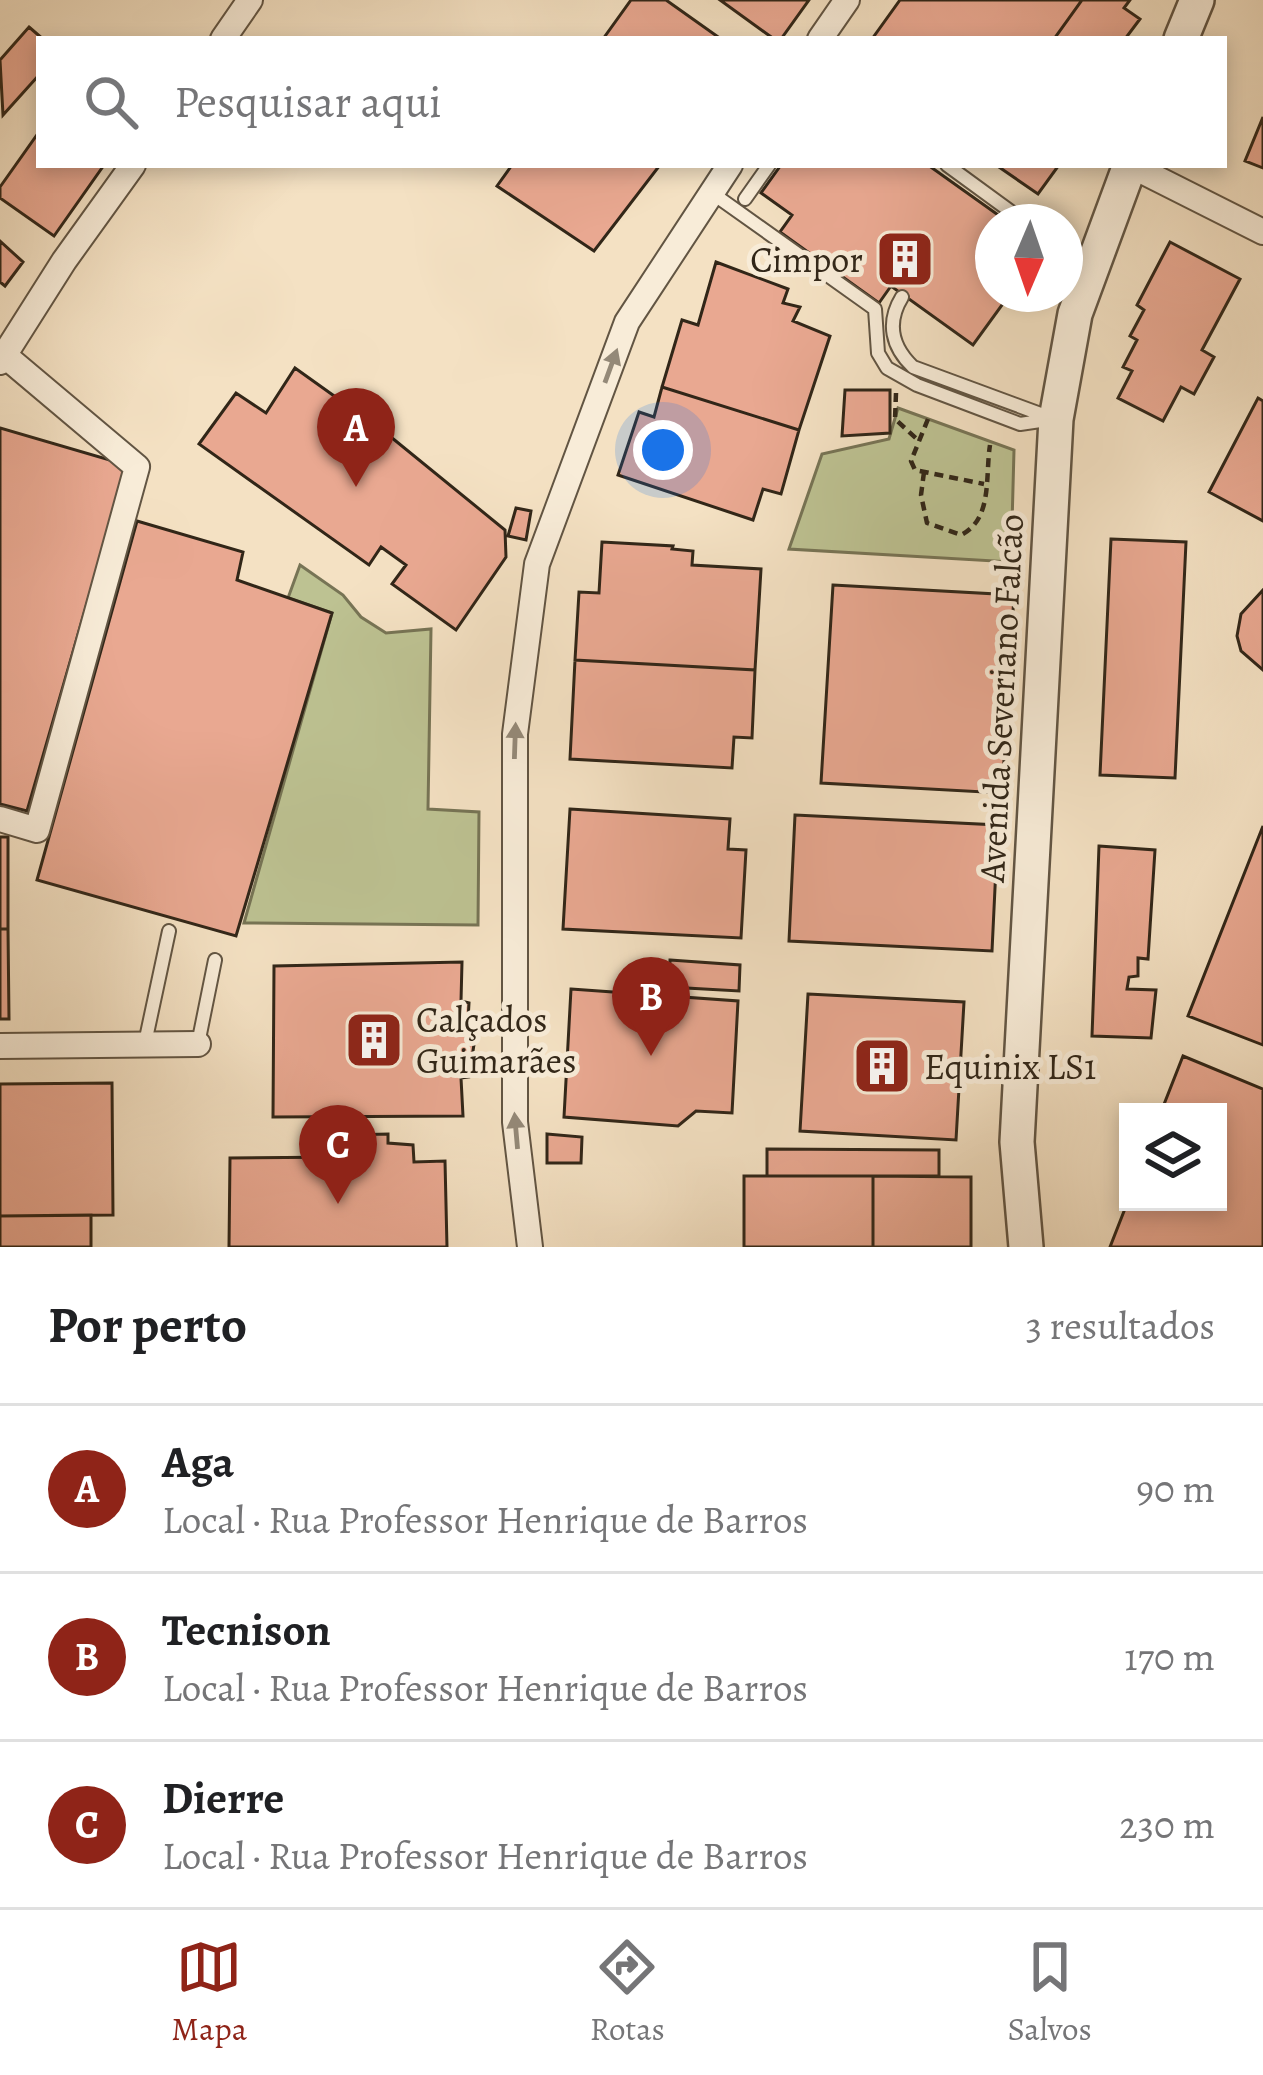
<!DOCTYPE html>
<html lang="pt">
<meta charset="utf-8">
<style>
:root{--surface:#fff;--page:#f2f2f2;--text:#202124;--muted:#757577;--line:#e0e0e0;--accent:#8f2418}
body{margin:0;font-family:Alegreya,serif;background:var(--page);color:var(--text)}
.controls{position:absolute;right:36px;bottom:36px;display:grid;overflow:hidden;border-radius:0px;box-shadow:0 6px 18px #0003}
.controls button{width:108px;height:108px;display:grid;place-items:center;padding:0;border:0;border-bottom:3px solid var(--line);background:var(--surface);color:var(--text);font:60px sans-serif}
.compass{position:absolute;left:975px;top:204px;width:108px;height:108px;border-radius:50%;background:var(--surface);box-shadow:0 6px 18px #0003;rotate:182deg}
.you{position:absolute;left:663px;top:450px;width:42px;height:42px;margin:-30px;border:9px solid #fff;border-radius:50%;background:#1a73e8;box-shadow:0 0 0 18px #1a73e833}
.badge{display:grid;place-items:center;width:78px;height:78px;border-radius:50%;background:var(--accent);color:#fff;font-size:39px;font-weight:700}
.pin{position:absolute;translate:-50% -99px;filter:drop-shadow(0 3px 6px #0008)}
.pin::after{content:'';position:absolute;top:63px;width:42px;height:36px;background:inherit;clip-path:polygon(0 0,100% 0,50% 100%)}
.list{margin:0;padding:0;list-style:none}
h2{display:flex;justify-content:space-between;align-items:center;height:156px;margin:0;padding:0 48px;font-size:51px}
h2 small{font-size:39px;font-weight:400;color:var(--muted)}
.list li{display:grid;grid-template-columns:78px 1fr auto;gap:36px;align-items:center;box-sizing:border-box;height:168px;padding:0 48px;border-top:3px solid var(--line)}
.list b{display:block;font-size:45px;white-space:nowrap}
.list p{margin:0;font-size:39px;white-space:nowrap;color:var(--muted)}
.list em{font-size:39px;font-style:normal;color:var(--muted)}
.icon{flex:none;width:66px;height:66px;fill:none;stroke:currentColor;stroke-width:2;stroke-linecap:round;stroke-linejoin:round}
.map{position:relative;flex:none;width:1263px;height:1247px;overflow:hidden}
.search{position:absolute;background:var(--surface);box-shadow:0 6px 18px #0003;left:36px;right:36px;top:36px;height:132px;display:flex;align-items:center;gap:30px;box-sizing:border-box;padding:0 42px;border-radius:0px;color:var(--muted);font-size:45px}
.sheet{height:660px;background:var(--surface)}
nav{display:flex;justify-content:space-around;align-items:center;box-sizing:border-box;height:168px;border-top:3px solid var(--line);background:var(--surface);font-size:33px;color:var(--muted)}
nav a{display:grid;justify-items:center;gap:6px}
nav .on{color:var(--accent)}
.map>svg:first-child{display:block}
.green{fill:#bdc292;stroke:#777455;stroke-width:3}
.building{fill:#e9a891;stroke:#312618;stroke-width:3}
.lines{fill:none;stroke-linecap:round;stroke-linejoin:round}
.service-casing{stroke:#625543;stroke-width:16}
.minor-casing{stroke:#625543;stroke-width:28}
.tertiary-casing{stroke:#625543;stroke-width:38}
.path{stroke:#312618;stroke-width:4.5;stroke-dasharray:9 6;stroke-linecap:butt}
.service{stroke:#f8ecd8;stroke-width:12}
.minor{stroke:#f8ecd8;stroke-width:24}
.tertiary{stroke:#f8ecd8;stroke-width:33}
.oneway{fill:#948978}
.labels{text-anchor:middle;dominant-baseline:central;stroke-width:10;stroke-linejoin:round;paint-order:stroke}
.poi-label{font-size:36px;fill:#312618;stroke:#f8ecd8;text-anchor:start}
.street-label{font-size:36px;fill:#312618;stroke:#f8ecd8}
</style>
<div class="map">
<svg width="1263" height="1247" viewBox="0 0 1263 1247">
<rect width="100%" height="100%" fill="#f4e1c3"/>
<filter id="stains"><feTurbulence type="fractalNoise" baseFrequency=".00167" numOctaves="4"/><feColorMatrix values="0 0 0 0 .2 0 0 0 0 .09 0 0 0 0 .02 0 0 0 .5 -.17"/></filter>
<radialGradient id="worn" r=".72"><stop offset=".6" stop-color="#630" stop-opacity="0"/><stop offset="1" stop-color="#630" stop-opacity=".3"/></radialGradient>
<path class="green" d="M 898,408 L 1014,450 L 1011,562 L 789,549 L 822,454 L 889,439 Z
M 300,565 L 343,595 L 361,617 L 386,633 L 431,629 L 428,809 L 479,812 L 478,925 L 244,923 L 332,613 L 288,598 Z"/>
<path class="building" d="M 631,0 L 666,0 L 721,39 L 603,39 Z
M 720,0 L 809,0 L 781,39 L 774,39 Z
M 900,0 L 1082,0 L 1054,39 L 872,39 Z
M 1082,0 L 1130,0 L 1124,8 L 1140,19 L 1125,39 L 1054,39 Z
M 29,27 L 43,39 L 39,39 L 39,75 L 3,115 L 0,60 Z
M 1263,117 L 1263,168 L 1245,161 Z
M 39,132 L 39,165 L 104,165 L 54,236 L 0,198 L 0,187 Z
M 512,165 L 660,165 L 594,251 L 497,186 Z
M 781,165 L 928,165 L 1008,222 L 993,222 L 993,294 L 1010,294 L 973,345 L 891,286 L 879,303 L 780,232 L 792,215 L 761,193 Z
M 996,165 L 1059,165 L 1038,194 Z
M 0,241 L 23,262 L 5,286 L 0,282 Z
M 1170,242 L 1240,279 L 1202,350 L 1214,357 L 1194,394 L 1181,387 L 1163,421 L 1118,398 L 1132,371 L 1123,367 L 1137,340 L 1130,336 L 1144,310 L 1137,305 Z
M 716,262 L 788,289 L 783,303 L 800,307 L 793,321 L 830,336 L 799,430 L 662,387 L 682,320 L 698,325 Z
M 295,368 L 386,433 L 505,530 L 506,557 L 456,630 L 392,584 L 406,565 L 381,547 L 369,565 L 199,444 L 236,393 L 266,413 Z
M 662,387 L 799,430 L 781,494 L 763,489 L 753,520 L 618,475 L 639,412 L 654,417 Z
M 845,390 L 890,390 L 890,433 L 842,436 Z
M 1258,398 L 1263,401 L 1263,521 L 1209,492 Z
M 0,428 L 127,465 L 27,811 L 0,804 Z
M 516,508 L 531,511 L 526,540 L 508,536 Z
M 137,521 L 243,552 L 237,580 L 332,613 L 236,936 L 37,880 Z
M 1111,539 L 1186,542 L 1175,778 L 1100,775 Z
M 602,542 L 673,546 L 672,549 L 693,551 L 692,565 L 761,569 L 755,670 L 575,660 L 579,592 L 599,593 Z
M 833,585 L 1014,595 L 1002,793 L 821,783 Z
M 1263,590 L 1263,670 L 1241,651 L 1237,636 L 1241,614 Z
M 575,660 L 755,670 L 752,738 L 734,737 L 732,768 L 570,759 Z
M 570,809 L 730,819 L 728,849 L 746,850 L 741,938 L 563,929 Z
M 795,815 L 998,825 L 992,951 L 789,941 Z
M 1263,826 L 1263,1045 L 1188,1016 Z
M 0,837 L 8,837 L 8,929 L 0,929 Z
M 1099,846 L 1155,850 L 1148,959 L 1138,958 L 1138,976 L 1129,977 L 1127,989 L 1156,990 L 1151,1038 L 1092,1036 Z
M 0,929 L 8,929 L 9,1019 L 0,1019 Z
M 670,960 L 740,965 L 739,991 L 669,987 Z
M 462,962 L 461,1001 L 469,1003 L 468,1020 L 475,1038 L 469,1077 L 461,1078 L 463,1116 L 273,1117 L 274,966 Z
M 571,989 L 738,1001 L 732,1113 L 696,1111 L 678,1126 L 564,1117 Z
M 808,994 L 964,1002 L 956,1140 L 800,1131 Z
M 1183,1056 L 1263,1089 L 1263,1247 L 1110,1247 L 1128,1201 L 1218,1202 L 1218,1112 L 1161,1112 Z
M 112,1083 L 113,1215 L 0,1216 L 0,1084 Z
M 388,1134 L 388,1143 L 413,1145 L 414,1162 L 445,1161 L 447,1247 L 229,1247 L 230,1158 L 346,1157 L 348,1135 Z
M 547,1134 L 582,1137 L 581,1163 L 547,1163 Z
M 767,1149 L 939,1150 L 939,1176 L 767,1176 Z
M 744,1176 L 873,1176 L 873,1247 L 744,1247 Z
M 873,1176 L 971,1177 L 971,1247 L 873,1247 Z
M 91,1215 L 91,1247 L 0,1247 L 0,1216 Z"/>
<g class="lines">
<g class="service-casing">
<path id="service" d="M 947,165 L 1025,222
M 712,193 L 875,309 L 878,353 L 887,368 L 917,385 L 1020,424 L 1054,419
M 745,199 L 769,165
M 902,297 C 886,323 892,347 913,367 L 1054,419
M 145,1043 L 169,931
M 198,1044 L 215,960"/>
</g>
<g class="minor-casing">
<path id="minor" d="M 223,39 L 250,0
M 820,39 L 847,0
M 1130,165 L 1263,232
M 0,362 L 64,261 L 133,165
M 0,819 L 37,830 L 137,467 L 4,355
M 0,1046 L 198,1044
M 530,1247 L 515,1122 L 515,734 L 537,564 L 627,322 L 730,165"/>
</g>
<g class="tertiary-casing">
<path id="tertiary" d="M 1181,39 L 1197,0
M 1026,1247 L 1017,1142 L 1056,419 L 1075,314 L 1130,165"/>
</g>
<path class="path" d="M 896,393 L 895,419 L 919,441
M 928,419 L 911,461 L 915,470 L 984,484
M 924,472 L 921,495 L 927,523 L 961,535 C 993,519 985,477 990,445"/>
<use href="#service" class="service"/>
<use href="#minor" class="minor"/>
<use href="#tertiary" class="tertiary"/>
</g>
<defs><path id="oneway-solid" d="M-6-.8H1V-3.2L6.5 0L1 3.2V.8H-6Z" transform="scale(3)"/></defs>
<g class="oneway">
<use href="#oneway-solid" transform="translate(611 366) rotate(-70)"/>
<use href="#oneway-solid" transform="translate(515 741) rotate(-88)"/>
<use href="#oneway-solid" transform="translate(516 1131) rotate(-95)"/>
</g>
<defs>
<g id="building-square" transform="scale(3)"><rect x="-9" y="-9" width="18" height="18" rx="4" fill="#8f2418" stroke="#f8ecd8"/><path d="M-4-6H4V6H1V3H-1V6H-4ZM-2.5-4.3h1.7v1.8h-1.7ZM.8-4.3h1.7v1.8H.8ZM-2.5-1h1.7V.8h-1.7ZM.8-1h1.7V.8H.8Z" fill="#fff"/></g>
</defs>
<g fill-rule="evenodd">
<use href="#building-square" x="905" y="259"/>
<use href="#building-square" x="374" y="1040"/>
<use href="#building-square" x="882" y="1066"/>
</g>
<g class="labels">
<g class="poi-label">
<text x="863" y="259" text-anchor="end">Cimpor</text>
<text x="416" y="1019">Calçados<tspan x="416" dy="41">Guimarães</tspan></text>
<text x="924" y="1066">Equinix LS1</text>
</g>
<g class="street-label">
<text transform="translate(1001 698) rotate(-87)">Avenida Severiano Falcão</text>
</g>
</g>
<rect width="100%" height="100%" filter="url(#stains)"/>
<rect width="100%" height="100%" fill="url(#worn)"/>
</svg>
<div class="controls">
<button><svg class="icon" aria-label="layers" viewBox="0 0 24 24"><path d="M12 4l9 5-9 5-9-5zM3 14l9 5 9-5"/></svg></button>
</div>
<svg class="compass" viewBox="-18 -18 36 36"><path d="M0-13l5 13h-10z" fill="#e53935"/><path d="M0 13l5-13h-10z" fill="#757577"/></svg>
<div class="you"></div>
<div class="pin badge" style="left:356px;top:487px">A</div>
<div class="pin badge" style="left:651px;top:1056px">B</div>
<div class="pin badge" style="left:338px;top:1204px">C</div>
<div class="search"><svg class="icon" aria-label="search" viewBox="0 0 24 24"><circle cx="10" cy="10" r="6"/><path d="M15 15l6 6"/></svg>Pesquisar aqui</div>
</div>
<section class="sheet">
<h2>Por perto<small>3 resultados</small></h2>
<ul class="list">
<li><span class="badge">A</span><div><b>Aga</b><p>Local · Rua Professor Henrique de Barros</p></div><em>90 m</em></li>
<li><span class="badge">B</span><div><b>Tecnison</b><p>Local · Rua Professor Henrique de Barros</p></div><em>170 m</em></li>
<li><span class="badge">C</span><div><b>Dierre</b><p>Local · Rua Professor Henrique de Barros</p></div><em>230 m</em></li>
</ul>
</section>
<nav>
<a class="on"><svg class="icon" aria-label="map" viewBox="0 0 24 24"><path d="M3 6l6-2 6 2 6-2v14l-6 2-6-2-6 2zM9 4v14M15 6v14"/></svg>Mapa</a>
<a><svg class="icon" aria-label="directions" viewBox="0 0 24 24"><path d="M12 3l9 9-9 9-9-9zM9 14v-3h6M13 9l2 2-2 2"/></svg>Rotas</a>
<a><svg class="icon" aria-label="saved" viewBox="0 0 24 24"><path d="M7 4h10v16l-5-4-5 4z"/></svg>Salvos</a>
</nav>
